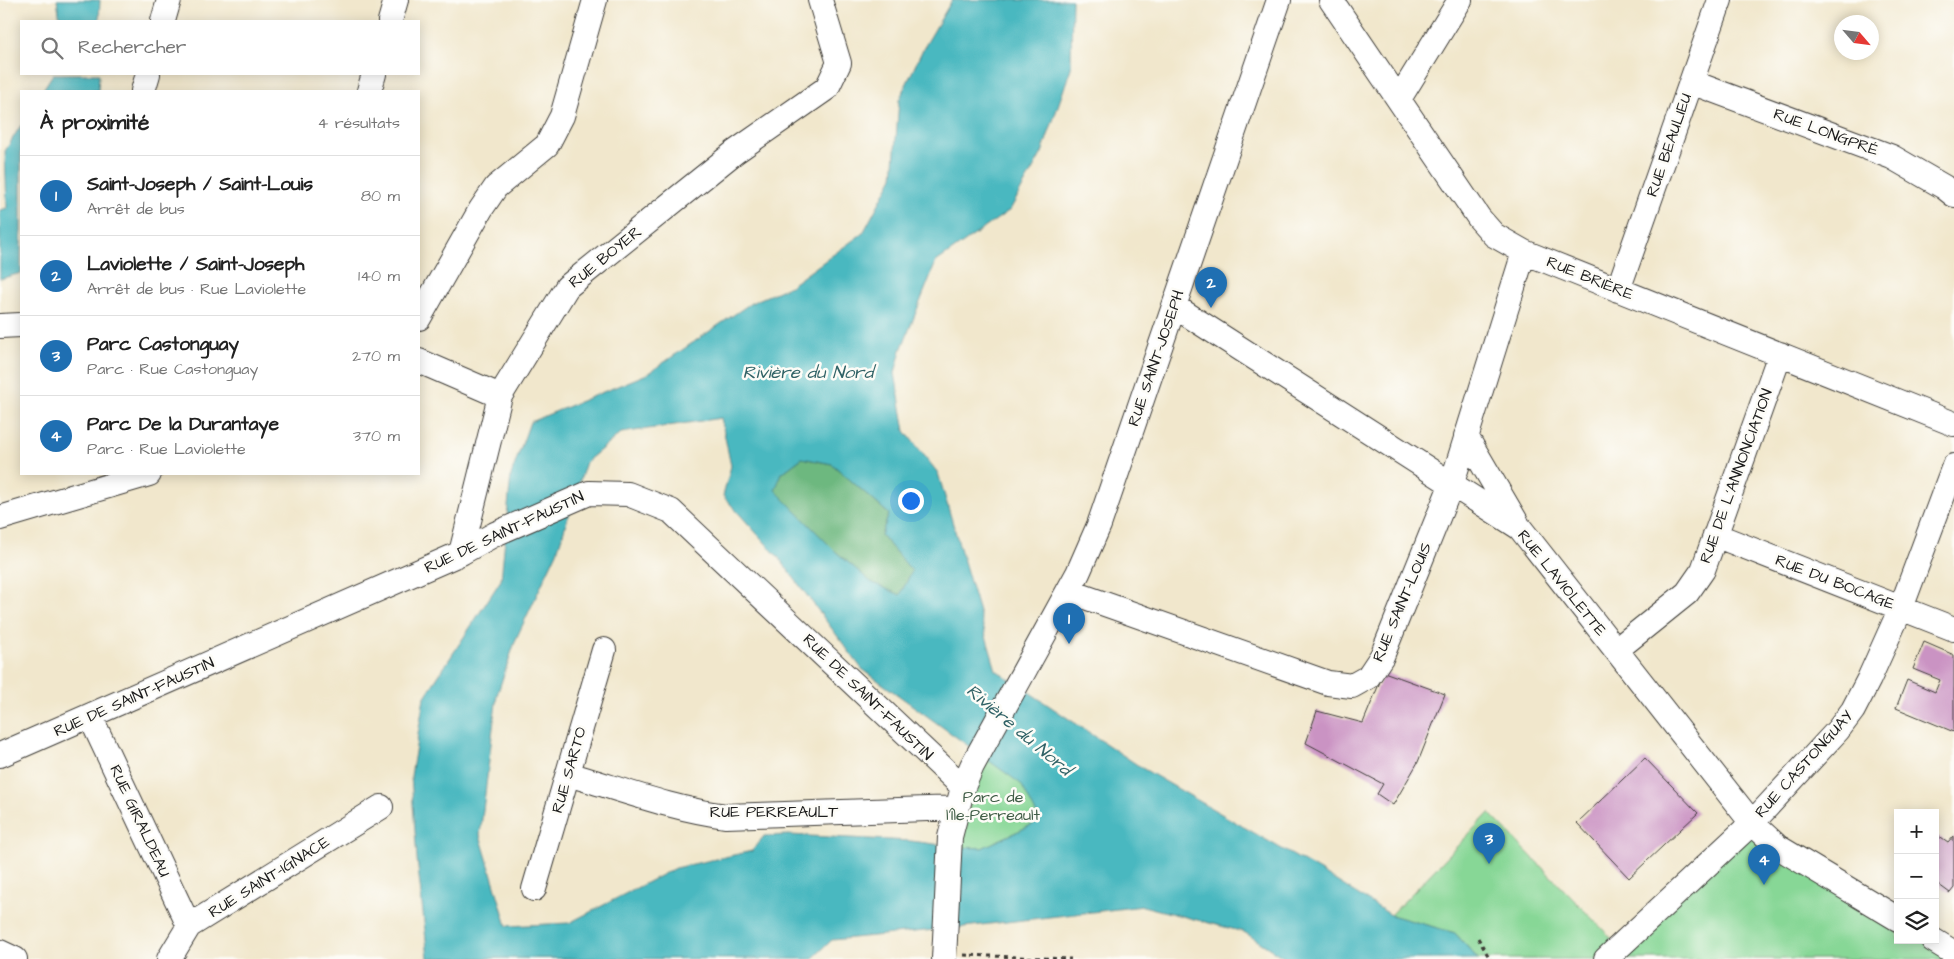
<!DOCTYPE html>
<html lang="fr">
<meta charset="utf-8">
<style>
:root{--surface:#fff;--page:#f6f6f6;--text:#222;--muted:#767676;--line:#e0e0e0;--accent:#1f6fb2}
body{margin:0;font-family:"Architects Daughter",sans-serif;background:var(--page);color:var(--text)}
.controls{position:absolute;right:15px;bottom:15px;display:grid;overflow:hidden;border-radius:0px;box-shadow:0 2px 12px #0003}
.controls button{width:45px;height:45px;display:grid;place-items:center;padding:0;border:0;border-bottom:1px solid var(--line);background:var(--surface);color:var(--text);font:25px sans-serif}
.compass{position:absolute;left:1834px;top:15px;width:45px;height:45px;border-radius:50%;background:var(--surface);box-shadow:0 2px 12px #0003;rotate:118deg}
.you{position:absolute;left:910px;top:500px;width:18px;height:18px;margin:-12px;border:4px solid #fff;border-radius:50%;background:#1a73e8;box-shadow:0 0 0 8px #1a73e833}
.badge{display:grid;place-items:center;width:32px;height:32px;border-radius:50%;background:var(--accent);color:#fff;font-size:16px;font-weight:700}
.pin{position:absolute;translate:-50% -41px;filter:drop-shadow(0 1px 2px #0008)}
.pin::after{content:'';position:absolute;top:26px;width:18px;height:15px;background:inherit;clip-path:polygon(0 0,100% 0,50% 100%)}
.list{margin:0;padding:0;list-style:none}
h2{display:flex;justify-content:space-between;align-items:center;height:65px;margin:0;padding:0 20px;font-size:21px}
h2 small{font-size:16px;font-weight:400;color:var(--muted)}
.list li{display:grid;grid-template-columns:32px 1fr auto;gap:15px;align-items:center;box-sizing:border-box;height:80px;padding:0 20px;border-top:1px solid var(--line)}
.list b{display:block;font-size:19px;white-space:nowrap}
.list p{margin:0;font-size:16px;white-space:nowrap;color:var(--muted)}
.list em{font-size:16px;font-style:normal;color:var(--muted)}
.icon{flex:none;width:28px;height:28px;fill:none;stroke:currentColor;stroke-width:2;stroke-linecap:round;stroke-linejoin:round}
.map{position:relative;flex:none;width:1954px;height:959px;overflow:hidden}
.search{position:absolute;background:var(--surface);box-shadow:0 2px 12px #0003;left:20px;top:20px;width:400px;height:55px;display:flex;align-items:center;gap:12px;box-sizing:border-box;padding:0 18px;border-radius:0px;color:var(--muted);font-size:19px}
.panel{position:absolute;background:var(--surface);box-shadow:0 2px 12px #0003;left:20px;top:90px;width:400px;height:385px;border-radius:0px}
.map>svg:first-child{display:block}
.green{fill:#87d796;stroke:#527a59}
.forest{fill:#6db87f;stroke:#446a4e}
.water{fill:#49b8c0;stroke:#326a6e;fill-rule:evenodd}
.building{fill:#ca93c3}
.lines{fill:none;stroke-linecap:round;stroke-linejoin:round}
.minor-casing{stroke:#3c3a36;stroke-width:26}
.path{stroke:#3c3a36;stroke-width:3;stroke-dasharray:4 4;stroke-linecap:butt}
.minor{stroke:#fff;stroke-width:24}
.labels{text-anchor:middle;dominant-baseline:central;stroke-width:5;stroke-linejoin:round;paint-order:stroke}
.street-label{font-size:16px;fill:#1c1c1c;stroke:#fdfcf7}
.park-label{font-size:16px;fill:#415d47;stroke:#fdfcf7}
.water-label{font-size:18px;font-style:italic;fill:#306266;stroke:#fdfcf7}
</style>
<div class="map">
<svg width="1954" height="959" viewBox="0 0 1954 959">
<rect width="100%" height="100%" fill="#fdfcf7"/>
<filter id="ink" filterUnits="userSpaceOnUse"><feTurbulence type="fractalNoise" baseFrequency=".02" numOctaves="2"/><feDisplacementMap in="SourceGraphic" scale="10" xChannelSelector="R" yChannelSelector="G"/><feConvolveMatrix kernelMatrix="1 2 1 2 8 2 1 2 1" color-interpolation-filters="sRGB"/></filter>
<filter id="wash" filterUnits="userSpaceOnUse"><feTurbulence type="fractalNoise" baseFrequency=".0096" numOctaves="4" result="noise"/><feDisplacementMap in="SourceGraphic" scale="20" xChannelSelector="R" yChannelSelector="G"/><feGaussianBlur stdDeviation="1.12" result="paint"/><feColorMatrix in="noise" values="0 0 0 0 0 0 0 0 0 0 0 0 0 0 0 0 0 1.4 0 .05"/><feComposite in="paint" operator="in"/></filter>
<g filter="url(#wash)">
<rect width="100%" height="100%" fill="#f1e7cc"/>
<path class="green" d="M 984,757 L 1022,784 L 1040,821 L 982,848 L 957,847 Z
M 1489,813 L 1617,944 L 1600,959 L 1478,959 L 1455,933 L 1391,915 Z
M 1752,823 L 1898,919 L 1898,940 L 1933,940 L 1954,959 L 1608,959 Z"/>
<path class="forest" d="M 802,458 L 832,464 L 889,514 L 881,535 L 912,571 L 900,595 L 871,582 L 835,551 L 774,490 L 782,473 Z"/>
<path class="water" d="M 57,0 L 100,0 L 99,21 L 60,21 Z
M 952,0 L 1072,0 L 1071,68 L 1042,153 L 1010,210 L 936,262 L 901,350 L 895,373 L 905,431 L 938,473 L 996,670 L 1142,768 L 1320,871 L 1391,915 L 1455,933 L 1478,959 L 1286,959 L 1244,932 L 1143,906 L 955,928 L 832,940 L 812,959 L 428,958 L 417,859 L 411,776 L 424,698 L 501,580 L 511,475 L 530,422 L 647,374 L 751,303 L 790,286 L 863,233 L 893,177 L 899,100 L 922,51 ZM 721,418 L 731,466 L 723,496 L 779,558 L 862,669 L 1021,784 L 1040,821 L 982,848 L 957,847 L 911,841 L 789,835 L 764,836 L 752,851 L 675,868 L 569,923 L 507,926 L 480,835 L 497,695 L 516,639 L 557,552 L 586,462 L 621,433 ZM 802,458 L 832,464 L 889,514 L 881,535 L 912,571 L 900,595 L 871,582 L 835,551 L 775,490 L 782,473 Z
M 53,74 L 99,74 L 98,91 L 42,91 Z
M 21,125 L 21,273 L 0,279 L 0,210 L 7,208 L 5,151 Z"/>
<g id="blocks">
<path class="building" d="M 1924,642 L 1954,655 L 1954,732 L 1896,708 L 1907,680 L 1935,692 L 1940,680 L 1913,669 Z
M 1384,672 L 1445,694 L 1418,762 L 1393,805 L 1377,794 L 1383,784 L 1306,743 L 1317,711 L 1363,723 Z
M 1645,758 L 1698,813 L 1629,878 L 1577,823 Z
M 1935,834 L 1948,843 L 1954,836 L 1954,888 L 1950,893 L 1935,882 Z"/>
</g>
</g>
<g filter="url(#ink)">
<use href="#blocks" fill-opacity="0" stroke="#3c3a36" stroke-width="1"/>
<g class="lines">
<g class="minor-casing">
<path id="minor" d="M 1331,0 L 1479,218 L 1494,235 L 1524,252 L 1954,424
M 163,21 L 169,0
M 390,21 L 396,0
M 1691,82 L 1892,157 L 1944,187 L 1954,195
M 143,91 L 148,74
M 369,91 L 374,74
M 1399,99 L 1460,0
M 1618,290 L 1720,0
M 1174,306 L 1520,528 L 1752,823 L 1778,847 L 1898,919
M 419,318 L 481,209 L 496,187 L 547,145 L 562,116 L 595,0
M 0,326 L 21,325
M 419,361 L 500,396
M 1466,436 L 1517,523
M 0,518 L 149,474
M 1715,535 L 1954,629
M 461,553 L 500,396 L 567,287 L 735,152 L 827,88 L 839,63 L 820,0
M 1068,591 L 1328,683 L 1352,686 L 1368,677 L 1382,656 L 1452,483 L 1524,252
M 1616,650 L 1687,593 L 1703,570 L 1780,354
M 90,716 L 189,926
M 0,755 L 461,553 L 495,534 L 589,493 L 628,494 L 671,511 L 963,787
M 568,774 C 620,789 672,809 726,816 L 956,808
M 534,889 L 604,650
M 1933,940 L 1954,953
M 0,952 L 15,959
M 169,959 L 189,926 L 381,807
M 944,959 L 950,837 L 963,787 L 972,766 L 1078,573 L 1099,525 L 1279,0
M 1606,959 L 1752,823 L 1838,730 L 1853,710 L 1869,679 L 1901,608 L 1954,466"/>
</g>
<path class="path" d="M 1478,938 L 1490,959
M 964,955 L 1071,959"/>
<use href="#minor" class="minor"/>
</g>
</g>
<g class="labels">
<g class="street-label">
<text transform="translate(1826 132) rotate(20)">RUE LONGPRÉ</text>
<text transform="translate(1669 145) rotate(-71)">RUE BEAULIEU</text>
<text transform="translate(605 257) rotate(-39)">RUE BOYER</text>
<text transform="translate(1590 278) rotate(22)">RUE BRIÈRE</text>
<text transform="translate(1156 358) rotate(-71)">RUE SAINT-JOSEPH</text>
<text transform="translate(1736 476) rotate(-70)">RUE DE L'ANNONCIATION</text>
<text transform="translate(504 532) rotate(-25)">RUE DE SAINT-FAUSTIN</text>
<text transform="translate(1835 582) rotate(21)">RUE DU BOCAGE</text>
<text transform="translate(1562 583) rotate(51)">RUE LAVIOLETTE</text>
<text transform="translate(1402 602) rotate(-67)">RUE SAINT-LOUIS</text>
<text transform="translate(134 697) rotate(-24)">RUE DE SAINT-FAUSTIN</text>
<text transform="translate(868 697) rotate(44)">RUE DE SAINT-FAUSTIN</text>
<text transform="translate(1804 764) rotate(-48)">RUE CASTONGUAY</text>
<text transform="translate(569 770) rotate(-74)">RUE SARTO</text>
<text x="774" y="812">RUE PERREAULT</text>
<text transform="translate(140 821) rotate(65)">RUE GIRALDEAU</text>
<text transform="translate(269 877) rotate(-32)">RUE SAINT-IGNACE</text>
</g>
<g class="park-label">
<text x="993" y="797">Parc de<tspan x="993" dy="18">l'Île-Perreault</tspan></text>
</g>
<g class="water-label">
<text x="808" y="372">Rivière du Nord</text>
<text transform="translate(1019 730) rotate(40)">Rivière du Nord</text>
</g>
</g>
</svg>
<div class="controls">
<button>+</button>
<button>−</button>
<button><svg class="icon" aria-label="layers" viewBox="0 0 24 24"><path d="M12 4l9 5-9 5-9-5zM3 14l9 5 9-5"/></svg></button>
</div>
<svg class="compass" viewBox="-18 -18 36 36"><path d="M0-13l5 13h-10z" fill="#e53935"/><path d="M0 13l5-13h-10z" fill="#767676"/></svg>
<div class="you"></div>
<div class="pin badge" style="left:1069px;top:644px">1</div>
<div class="pin badge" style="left:1211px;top:308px">2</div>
<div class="pin badge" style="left:1489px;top:864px">3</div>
<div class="pin badge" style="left:1764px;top:885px">4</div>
<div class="search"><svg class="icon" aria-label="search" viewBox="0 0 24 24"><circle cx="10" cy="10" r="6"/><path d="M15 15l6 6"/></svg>Rechercher</div>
<section class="panel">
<h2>À proximité<small>4 résultats</small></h2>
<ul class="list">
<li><span class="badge">1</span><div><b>Saint-Joseph / Saint-Louis</b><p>Arrêt de bus</p></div><em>80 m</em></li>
<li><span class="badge">2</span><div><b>Laviolette / Saint-Joseph</b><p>Arrêt de bus · Rue Laviolette</p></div><em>140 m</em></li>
<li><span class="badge">3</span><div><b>Parc Castonguay</b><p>Parc · Rue Castonguay</p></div><em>270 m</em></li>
<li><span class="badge">4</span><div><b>Parc De la Durantaye</b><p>Parc · Rue Laviolette</p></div><em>370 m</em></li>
</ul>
</section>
</div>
